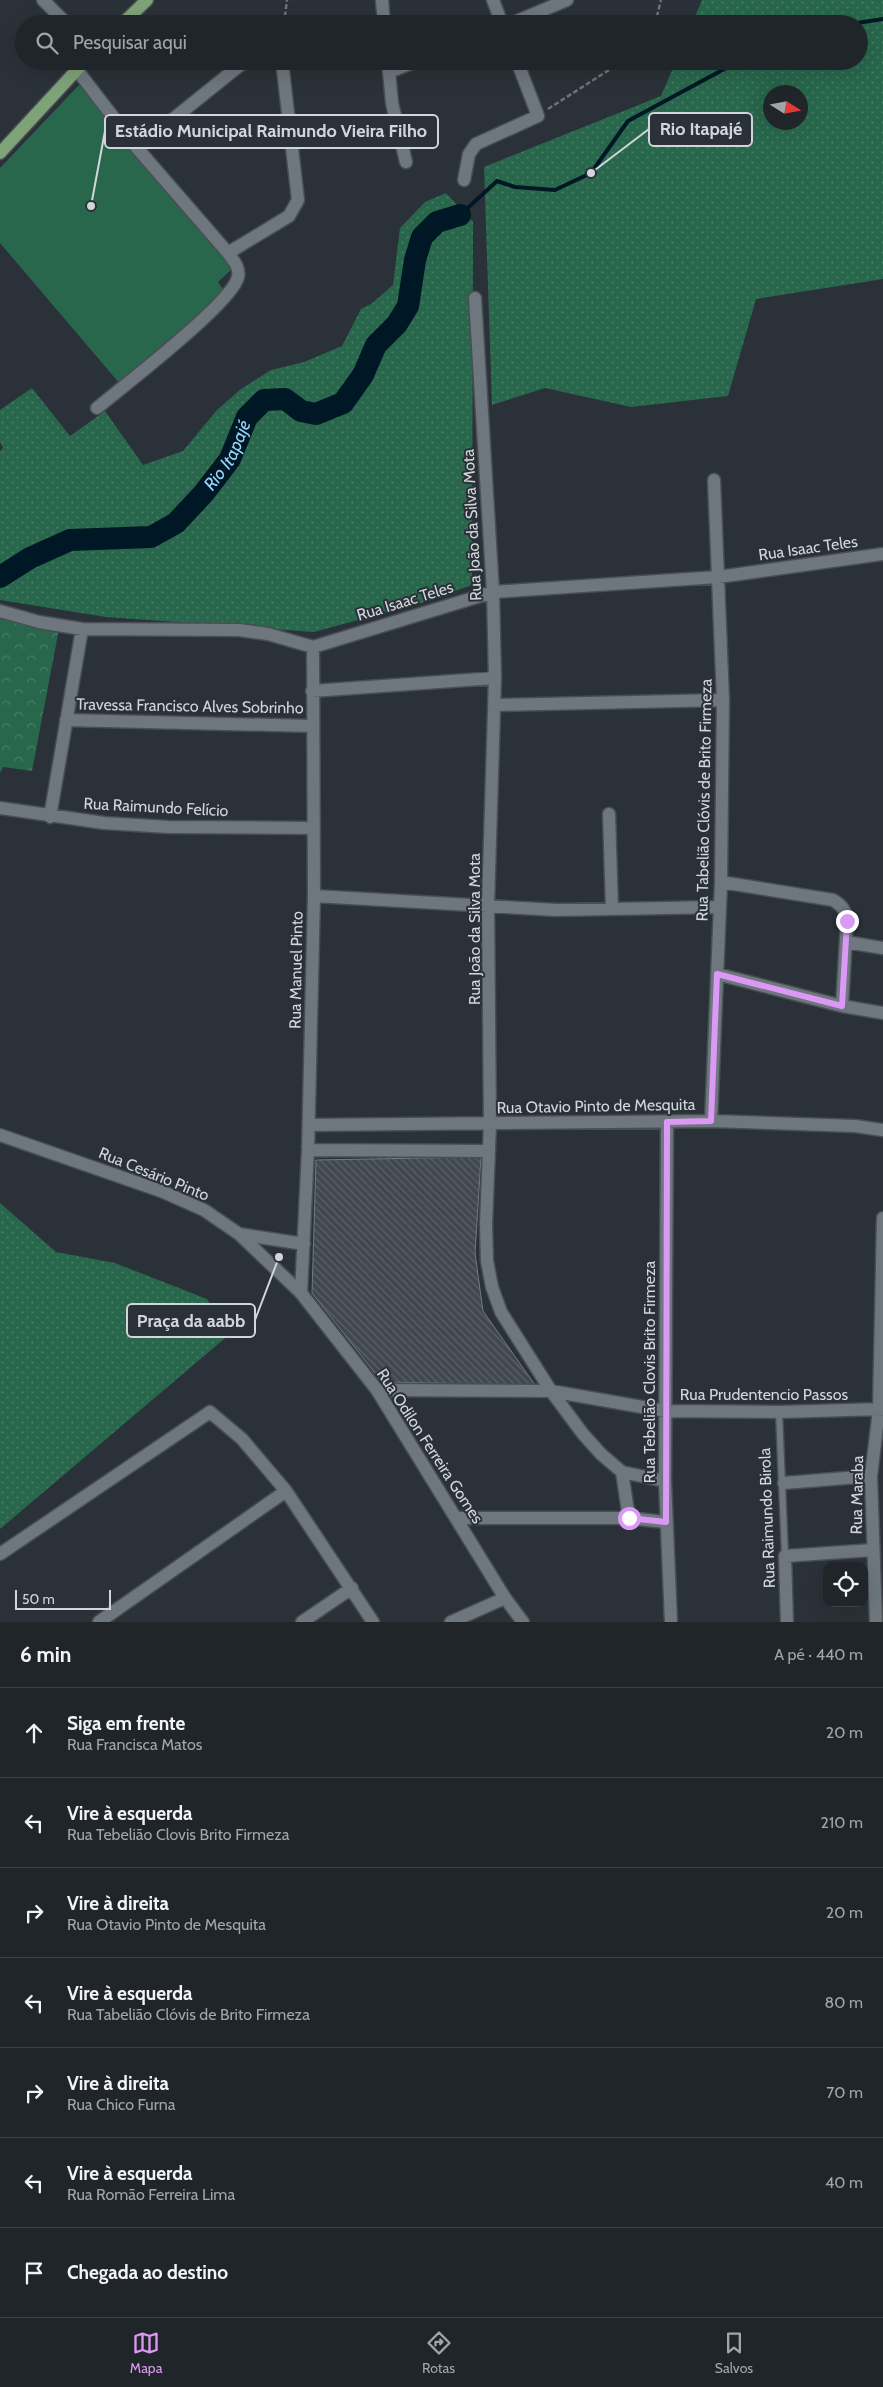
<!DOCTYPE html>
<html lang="pt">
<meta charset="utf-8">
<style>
:root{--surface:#20252a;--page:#282d32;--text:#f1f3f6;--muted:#a2a5a8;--line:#3d4247;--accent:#db99f5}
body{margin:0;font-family:Cabin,sans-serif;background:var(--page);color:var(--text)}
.controls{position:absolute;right:15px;bottom:15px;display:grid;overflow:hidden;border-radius:10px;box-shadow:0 5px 20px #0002}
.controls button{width:45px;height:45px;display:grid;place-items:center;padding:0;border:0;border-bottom:1px solid var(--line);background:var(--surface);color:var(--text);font:25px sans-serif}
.compass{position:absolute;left:763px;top:85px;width:45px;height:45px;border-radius:50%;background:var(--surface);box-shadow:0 5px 20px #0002;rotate:101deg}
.scale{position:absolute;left:15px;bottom:12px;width:96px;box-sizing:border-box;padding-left:5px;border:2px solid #d2d6da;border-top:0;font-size:14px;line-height:18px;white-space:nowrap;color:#d2d6da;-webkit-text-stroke:4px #2a3138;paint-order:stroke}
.stop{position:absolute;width:15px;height:15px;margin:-11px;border:4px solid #db99f5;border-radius:50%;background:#fff}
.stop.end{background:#db99f5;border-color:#fff;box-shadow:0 1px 5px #0008}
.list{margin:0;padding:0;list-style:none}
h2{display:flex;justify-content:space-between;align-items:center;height:65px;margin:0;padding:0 20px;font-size:21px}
h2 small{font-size:16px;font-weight:400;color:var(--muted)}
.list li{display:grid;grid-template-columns:32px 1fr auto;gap:15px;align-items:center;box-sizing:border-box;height:90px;padding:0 20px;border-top:1px solid var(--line)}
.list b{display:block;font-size:19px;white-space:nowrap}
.list p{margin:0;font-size:16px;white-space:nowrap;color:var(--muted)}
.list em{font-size:16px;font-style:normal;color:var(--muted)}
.icon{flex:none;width:28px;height:28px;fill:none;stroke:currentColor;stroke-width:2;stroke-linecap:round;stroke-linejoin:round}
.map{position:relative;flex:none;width:883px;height:1622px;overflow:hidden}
.search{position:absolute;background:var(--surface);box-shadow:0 5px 20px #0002;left:15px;right:15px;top:15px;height:55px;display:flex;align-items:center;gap:12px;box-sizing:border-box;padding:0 18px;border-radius:28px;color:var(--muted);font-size:19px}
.sheet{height:695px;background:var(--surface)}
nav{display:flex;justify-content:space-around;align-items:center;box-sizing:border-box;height:70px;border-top:1px solid var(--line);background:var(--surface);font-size:14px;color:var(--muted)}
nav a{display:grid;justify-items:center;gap:2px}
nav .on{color:var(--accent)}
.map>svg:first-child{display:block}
.grass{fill:url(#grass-dots);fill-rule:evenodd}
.forest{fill:url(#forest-crowns)}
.pitch{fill:#28674c}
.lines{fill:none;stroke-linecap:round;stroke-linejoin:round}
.stream{stroke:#001825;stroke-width:4}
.river{stroke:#001825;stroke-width:22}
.building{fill:url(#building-back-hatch);stroke:#727a81}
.lane-casing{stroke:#484e53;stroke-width:9}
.street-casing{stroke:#484e53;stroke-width:15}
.secondary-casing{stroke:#484e53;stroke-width:15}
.primary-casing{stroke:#484e53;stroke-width:15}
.path{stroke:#6d7379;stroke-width:2.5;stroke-dasharray:5 2.5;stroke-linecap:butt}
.lane{stroke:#6e767e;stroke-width:6}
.street{stroke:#6e767e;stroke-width:12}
.secondary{stroke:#6e767e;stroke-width:12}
.primary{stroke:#7fa378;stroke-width:12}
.route{stroke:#db99f5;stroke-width:6}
.labels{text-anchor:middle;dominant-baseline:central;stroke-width:4;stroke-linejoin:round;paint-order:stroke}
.street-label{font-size:16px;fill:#d2d6da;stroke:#2a3138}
.water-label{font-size:18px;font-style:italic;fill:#98d6fa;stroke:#2a3138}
.leader{fill:none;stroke:#d2d6da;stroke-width:2}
.callout-dot{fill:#d2d6da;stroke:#2a3138;stroke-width:2}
.callout{fill:#2a3138;stroke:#d2d6da;stroke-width:2}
.callout-label{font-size:18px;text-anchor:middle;font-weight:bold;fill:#d2d6da}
</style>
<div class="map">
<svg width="883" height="1622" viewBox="0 0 883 1622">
<defs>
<pattern id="grass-dots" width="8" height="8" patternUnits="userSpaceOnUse" patternTransform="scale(1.25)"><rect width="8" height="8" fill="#28674c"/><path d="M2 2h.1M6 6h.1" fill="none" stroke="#467c65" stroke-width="1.8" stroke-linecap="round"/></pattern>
<pattern id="forest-crowns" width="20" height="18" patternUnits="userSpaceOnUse" patternTransform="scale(1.25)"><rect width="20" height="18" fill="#28674c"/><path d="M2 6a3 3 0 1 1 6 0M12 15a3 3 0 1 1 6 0" fill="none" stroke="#467c65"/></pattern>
<pattern id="building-back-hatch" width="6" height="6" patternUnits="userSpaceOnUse" patternTransform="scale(1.25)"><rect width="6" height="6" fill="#40474e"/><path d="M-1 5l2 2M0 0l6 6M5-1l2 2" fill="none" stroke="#5b6167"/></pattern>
</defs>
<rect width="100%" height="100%" fill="#2a3138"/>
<path class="grass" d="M 702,0 L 883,0 L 883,279 L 756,299 L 728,396 L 631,407 L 545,388 L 492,405 L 484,167 L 661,96 L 676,61 L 859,61 L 859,24 L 692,24 ZM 800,92 L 800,122 L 770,122 L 770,92 Z
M 446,193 L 473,222 L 472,585 L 428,601 L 314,632 L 106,617 L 0,600 L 0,451 L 3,448 L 0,442 L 0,410 L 32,388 L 70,436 L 105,411 L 143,465 L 183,451 L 217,410 L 241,389 L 271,370 L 304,362 L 342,346 L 361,309 L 371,304 L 393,285 L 400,228 L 425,202 Z
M 0,1203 L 56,1252 L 115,1263 L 207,1299 L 230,1334 L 0,1529 Z"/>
<path class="forest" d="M 0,618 L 59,629 L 32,771 L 3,767 L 0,773 Z"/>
<path class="pitch" d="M 80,84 L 233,268 L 218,282 L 225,292 L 120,384 L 0,243 L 0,168 Z"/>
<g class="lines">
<path class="stream" d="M 851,24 L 883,19
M 460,215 L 497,181 L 515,187 L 555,190 L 591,173 L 628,121 L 739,61"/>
<path class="river" id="s1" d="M 0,577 L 30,558 L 70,540 L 151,537 L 176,523 L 204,493 L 230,459 L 247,417 L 264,400 L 285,399 L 301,411 L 316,414 L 343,403 L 363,375 L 376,345 L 397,324 L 408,306 L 415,260 L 422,237 L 437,222 L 460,215"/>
</g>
<path class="building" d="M 481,1157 L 475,1253 L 483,1311 L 535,1385 L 382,1382 L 312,1293 L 316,1160 Z"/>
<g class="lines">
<g class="lane-casing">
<path id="lane" d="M 779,1412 L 785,1556"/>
</g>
<g class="street-casing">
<path id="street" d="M 43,0 L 67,24
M 382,0 L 384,24
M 493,0 L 502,24
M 510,24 L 567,0
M 388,61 L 392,103 L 406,162
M 77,70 L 137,148 L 228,253 C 234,261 240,268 238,277 C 233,302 122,387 97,408
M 389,72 L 417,61
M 137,148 L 239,66 L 248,61
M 464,180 L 469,154 L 476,144 L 538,116 L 517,61
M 228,253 L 289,216 L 298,200 L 282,61
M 475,298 L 493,592 L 495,678 L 488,905 L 490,1124 L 486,1224 L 487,1261 L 492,1287 L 501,1312 L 551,1391 L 583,1434 L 601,1454 L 622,1472 L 665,1481
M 0,611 L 39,622 L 82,629 L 239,630 L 268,634 L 313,647 L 493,592 L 718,577 L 883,554
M 312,691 L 495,678
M 495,705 L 723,700
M 66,720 L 312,726
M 0,808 L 104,823 L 168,827 L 312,828
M 609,814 L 612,909
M 50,817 L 82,629
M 721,882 L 833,900 C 843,906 845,910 847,921 L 842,1006
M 314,896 L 556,910 L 720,907
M 846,942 L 883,948
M 717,974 L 842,1006 L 883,1013
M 667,1121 L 665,1481 L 671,1622
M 711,1121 L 721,882 L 723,700 L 714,480
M 309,1125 L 711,1121 L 855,1126 L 883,1130
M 308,1150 L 489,1151
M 239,1234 L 304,1244
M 301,1293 L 308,1150 L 314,896 L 313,647
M 377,1390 L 551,1391 L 665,1411 L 779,1412 L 883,1409
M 622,1472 L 629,1518
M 784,1483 L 871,1476
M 458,1518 L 629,1518 L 665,1522
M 0,1554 L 210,1412 L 242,1439 L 286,1491 L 373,1622
M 99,1622 L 286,1491
M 302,1622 L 352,1588
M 451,1622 L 505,1598
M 787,1622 L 785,1556 L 873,1550
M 876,1622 L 871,1476 L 879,1410 L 883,1218"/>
</g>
<g class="secondary-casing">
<path id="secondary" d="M 0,1135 L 161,1191 L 204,1210 L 239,1234 L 301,1293 L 377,1390 L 505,1598 L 523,1622"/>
</g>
<g class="primary-casing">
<path id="primary" d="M 122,24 L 147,0
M 0,153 L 85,61"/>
</g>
<path class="path" d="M 284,24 L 287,0
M 655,24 L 661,0
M 548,109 L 623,61"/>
<use href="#lane" class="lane"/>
<use href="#street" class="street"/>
<use href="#secondary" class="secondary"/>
<use href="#primary" class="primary"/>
</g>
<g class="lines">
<path class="route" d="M 629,1518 L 666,1522 L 667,1122 L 711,1121 L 717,974 L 842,1006 L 847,921"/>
</g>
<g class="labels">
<g class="street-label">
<text transform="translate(472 525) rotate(-93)">Rua João da Silva Mota</text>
<text transform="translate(808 548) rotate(-8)">Rua Isaac Teles</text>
<text transform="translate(405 601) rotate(-17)">Rua Isaac Teles</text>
<text transform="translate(190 706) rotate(1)">Travessa Francisco Alves Sobrinho</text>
<text transform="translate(704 800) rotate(-89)">Rua Tabelião Clóvis de Brito Firmeza</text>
<text transform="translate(156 807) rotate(3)">Rua Raimundo Felício</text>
<text transform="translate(474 929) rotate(-90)">Rua João da Silva Mota</text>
<text transform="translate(296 970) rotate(-89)">Rua Manuel Pinto</text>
<text transform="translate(596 1106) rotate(-1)">Rua Otavio Pinto de Mesquita</text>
<text transform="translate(154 1174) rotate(22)">Rua Cesário Pinto</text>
<text transform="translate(649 1372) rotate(-90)">Rua Tebelião Clovis Brito Firmeza</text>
<text x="764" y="1394">Rua Prudentencio Passos</text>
<text transform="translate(430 1446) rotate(57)">Rua Odilon Ferreira Gomes</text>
<text transform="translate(857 1495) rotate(-89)">Rua Maraba</text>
<text transform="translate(767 1518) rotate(-92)">Rua Raimundo Birola</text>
</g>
<g class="water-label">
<text stroke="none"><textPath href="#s1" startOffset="275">Rio Itapajé</textPath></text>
</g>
</g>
<path class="leader" d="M591 173L649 129M91 206L105 131M279 1257L255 1320"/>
<g class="callout-dot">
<circle cx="591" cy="173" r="5"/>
<circle cx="91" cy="206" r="5"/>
<circle cx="279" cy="1257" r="5"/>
</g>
<g class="callout">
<rect x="649" y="113" width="103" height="33" rx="5"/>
<rect x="105" y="115" width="333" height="33" rx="5"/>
<rect x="127" y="1304" width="128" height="33" rx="5"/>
</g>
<g class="callout-label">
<text x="701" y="135">Rio Itapajé</text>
<text x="271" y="137">Estádio Municipal Raimundo Vieira Filho</text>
<text x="191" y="1327">Praça da aabb</text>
</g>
</svg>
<div class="controls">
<button><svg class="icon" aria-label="locate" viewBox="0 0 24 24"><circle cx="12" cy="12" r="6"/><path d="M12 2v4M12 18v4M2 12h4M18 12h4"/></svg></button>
</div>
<svg class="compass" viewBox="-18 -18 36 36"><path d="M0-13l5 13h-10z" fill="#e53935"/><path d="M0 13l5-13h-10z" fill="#a2a5a8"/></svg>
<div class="scale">50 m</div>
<div class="stop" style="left:629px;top:1518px"></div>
<div class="stop end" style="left:847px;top:921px"></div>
<div class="search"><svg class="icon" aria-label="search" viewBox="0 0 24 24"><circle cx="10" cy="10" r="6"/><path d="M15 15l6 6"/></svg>Pesquisar aqui</div>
</div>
<section class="sheet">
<h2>6 min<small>A pé · 440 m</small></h2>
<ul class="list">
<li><svg class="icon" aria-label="ahead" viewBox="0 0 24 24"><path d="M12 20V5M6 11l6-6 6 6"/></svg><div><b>Siga em frente</b><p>Rua Francisca Matos</p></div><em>20 m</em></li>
<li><svg class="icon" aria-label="left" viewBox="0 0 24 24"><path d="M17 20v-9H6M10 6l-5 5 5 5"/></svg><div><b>Vire à esquerda</b><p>Rua Tebelião Clovis Brito Firmeza</p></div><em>210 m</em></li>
<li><svg class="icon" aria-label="right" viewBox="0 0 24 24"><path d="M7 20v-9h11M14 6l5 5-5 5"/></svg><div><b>Vire à direita</b><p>Rua Otavio Pinto de Mesquita</p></div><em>20 m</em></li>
<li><svg class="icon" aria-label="left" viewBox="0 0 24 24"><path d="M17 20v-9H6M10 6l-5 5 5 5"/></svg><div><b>Vire à esquerda</b><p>Rua Tabelião Clóvis de Brito Firmeza</p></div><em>80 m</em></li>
<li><svg class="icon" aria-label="right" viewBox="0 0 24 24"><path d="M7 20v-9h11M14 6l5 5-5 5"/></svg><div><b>Vire à direita</b><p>Rua Chico Furna</p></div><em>70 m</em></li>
<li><svg class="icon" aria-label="left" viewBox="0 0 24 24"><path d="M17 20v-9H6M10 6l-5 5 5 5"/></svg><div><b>Vire à esquerda</b><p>Rua Romão Ferreira Lima</p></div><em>40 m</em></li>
<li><svg class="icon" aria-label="arrive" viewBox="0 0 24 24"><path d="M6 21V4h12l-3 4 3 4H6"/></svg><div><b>Chegada ao destino</b></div></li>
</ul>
</section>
<nav>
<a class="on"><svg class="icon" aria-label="map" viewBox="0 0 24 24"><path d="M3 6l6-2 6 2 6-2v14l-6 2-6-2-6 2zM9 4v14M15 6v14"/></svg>Mapa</a>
<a><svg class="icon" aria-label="directions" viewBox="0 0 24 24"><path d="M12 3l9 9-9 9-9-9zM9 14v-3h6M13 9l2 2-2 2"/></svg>Rotas</a>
<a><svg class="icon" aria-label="saved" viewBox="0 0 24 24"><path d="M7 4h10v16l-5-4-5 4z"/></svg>Salvos</a>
</nav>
